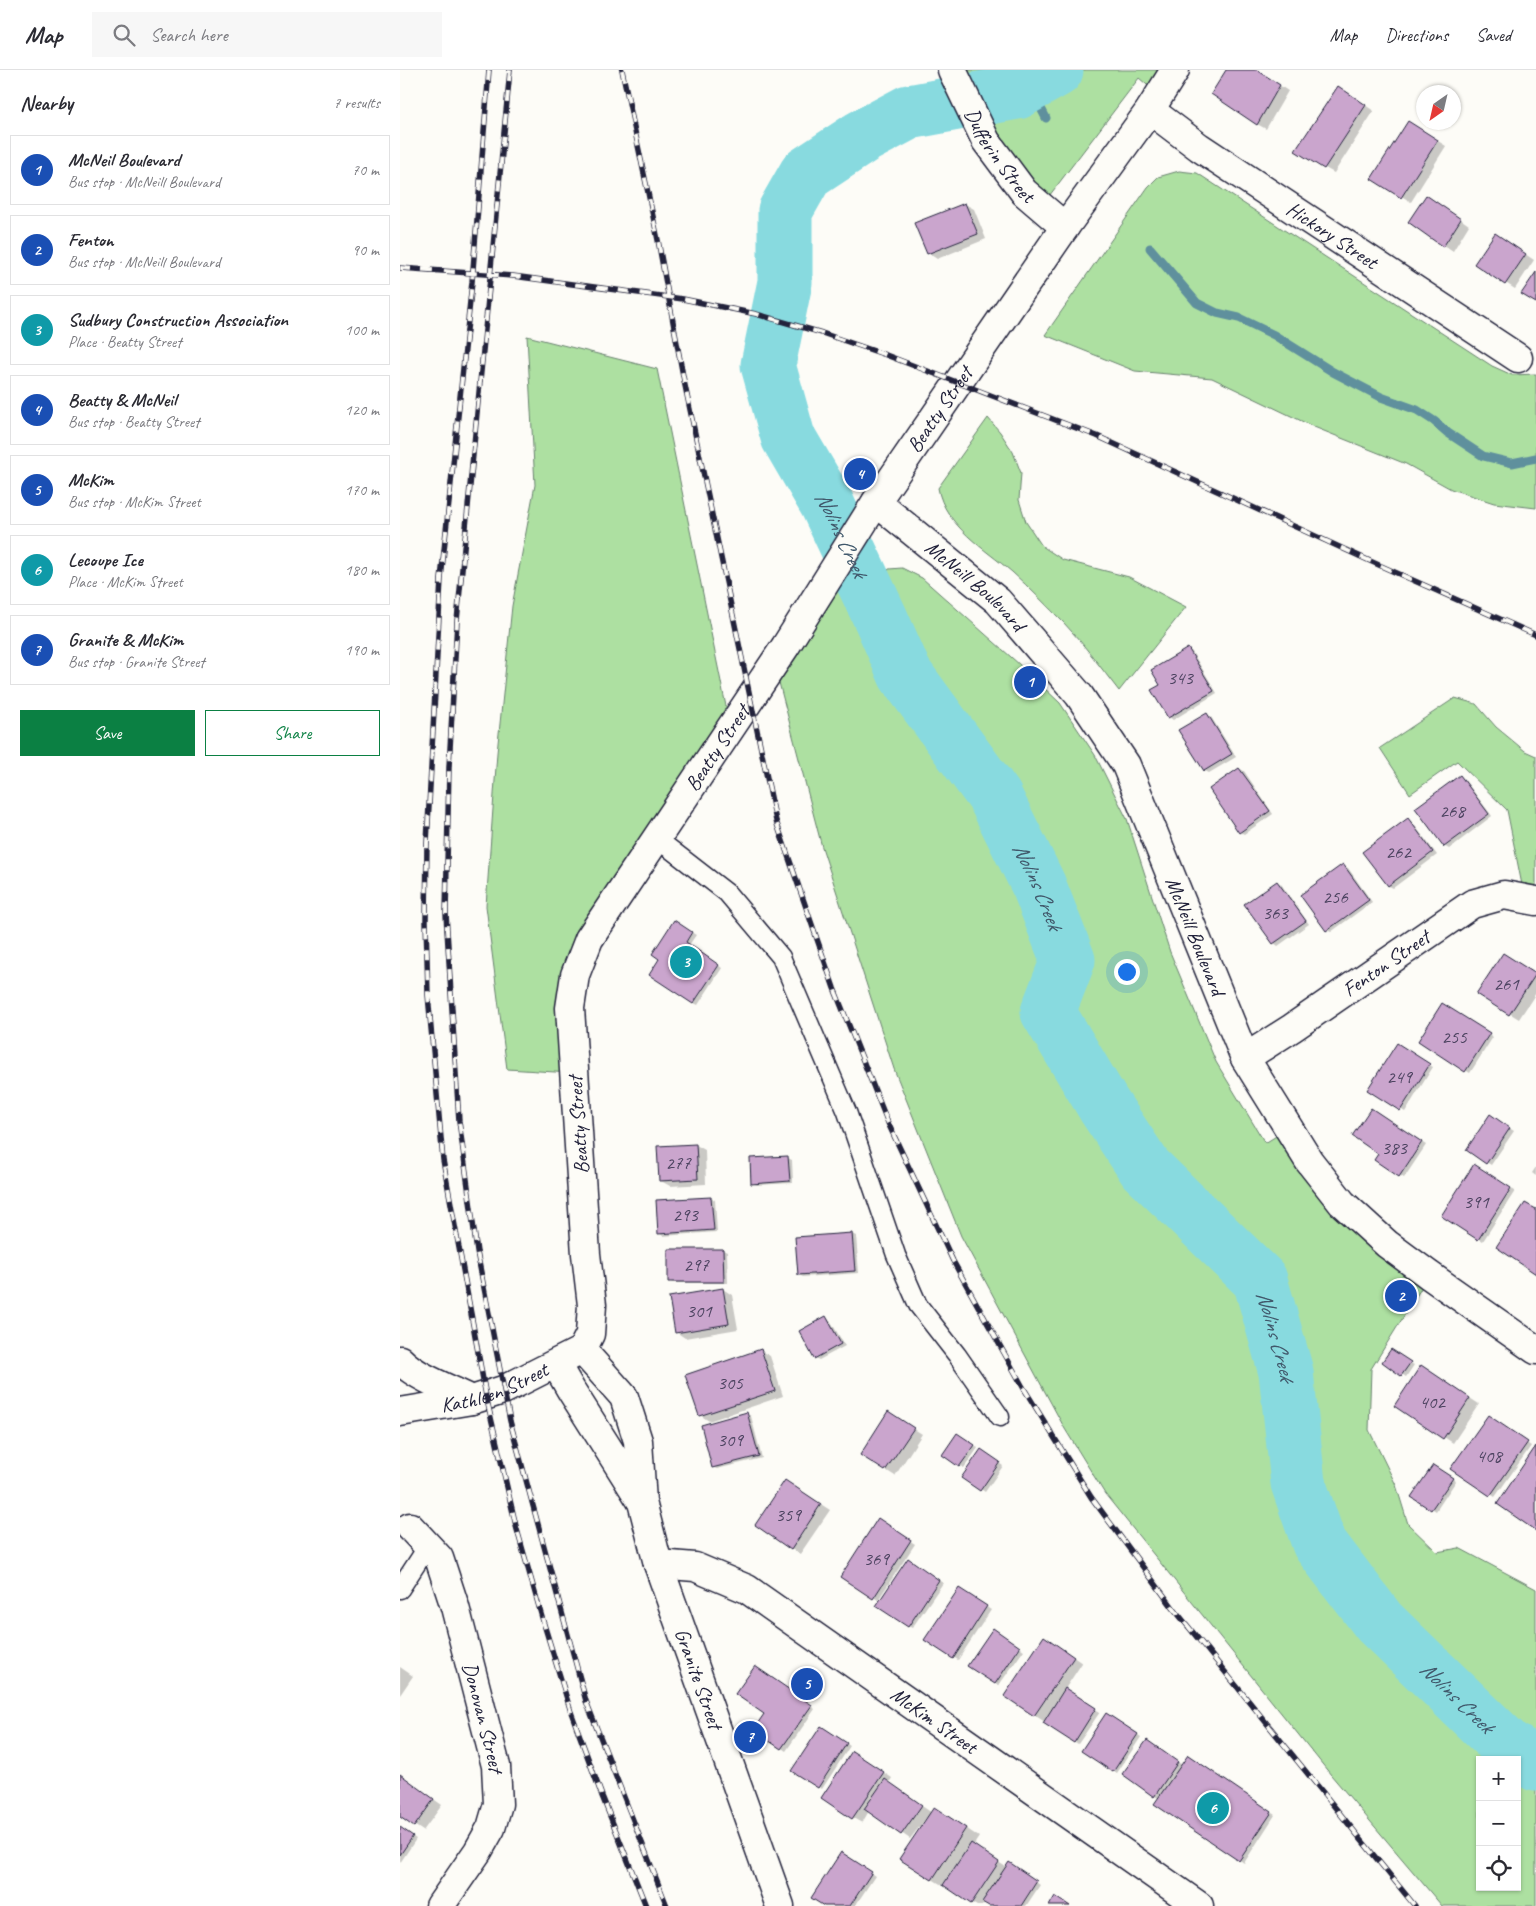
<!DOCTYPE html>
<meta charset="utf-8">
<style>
:root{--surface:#fff;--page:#f7f7f7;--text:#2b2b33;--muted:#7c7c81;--line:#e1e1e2;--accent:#0b8043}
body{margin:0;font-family:Caveat,sans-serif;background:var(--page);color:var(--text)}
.controls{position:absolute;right:15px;bottom:15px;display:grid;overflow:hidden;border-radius:0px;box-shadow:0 1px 4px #0004}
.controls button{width:45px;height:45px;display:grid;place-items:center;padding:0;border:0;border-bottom:1px solid var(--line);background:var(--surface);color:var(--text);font:25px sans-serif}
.compass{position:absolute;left:1016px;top:15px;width:45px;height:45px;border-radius:50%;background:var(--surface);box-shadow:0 1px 4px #0004;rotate:214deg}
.you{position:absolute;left:726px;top:901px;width:18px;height:18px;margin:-12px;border:4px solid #fff;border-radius:50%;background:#1a73e8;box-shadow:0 0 0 8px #1a73e833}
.badge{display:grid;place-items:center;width:32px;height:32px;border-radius:50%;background:var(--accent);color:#fff;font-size:16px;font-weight:700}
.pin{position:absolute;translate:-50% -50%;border:2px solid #fff;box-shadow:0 1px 5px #0006}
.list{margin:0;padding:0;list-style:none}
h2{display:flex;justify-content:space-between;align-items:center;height:65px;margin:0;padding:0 20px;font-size:21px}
h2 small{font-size:16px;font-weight:400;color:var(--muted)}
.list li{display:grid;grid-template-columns:32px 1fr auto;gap:15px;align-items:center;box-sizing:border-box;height:70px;margin:0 10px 10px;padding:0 10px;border:1px solid var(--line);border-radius:0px}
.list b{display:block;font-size:19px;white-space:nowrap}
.list p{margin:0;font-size:16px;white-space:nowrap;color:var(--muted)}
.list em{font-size:16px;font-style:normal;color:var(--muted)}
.actions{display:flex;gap:10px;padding:15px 20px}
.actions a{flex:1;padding:11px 0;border:1px solid var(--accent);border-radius:0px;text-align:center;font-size:18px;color:var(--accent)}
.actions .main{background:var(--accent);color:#fff}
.icon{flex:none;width:28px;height:28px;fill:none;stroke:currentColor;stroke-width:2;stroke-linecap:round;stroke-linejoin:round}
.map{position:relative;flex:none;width:1136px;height:1836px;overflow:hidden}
header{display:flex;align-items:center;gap:30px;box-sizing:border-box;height:70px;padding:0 25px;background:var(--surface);border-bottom:1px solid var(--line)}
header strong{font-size:24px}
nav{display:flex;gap:28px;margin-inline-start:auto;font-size:18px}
.search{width:350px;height:45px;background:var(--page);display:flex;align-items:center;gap:12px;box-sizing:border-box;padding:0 18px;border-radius:0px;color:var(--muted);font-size:19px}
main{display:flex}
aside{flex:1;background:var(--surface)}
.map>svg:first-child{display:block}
.green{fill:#ade0a1;stroke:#68816e;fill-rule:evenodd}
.shadow{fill:#0003}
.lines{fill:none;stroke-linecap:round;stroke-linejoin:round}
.stream{stroke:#5f909d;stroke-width:9}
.river{stroke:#88dadf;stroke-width:55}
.building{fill:#caa5cd;stroke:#22223b}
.service-casing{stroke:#22223b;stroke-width:21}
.minor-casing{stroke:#22223b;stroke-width:31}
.tertiary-casing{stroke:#22223b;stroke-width:31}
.service{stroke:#fdfcf7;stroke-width:18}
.minor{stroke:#fdfcf7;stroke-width:28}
.tertiary{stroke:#fdfcf7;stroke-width:28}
.rail-casing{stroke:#22223b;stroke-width:5.5}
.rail{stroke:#fdfcf7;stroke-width:4;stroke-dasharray:11;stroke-linecap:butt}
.labels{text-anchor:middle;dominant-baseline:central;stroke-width:4;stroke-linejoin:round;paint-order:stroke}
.number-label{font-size:19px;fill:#4c4360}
.street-label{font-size:21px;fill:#22223b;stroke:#fdfcf7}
.water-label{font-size:22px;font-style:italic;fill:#41596c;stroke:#fdfcf7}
</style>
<header>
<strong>Map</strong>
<div class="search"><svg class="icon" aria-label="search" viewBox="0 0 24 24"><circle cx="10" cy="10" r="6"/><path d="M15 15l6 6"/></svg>Search here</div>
<nav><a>Map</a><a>Directions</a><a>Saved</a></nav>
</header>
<main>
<aside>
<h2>Nearby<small>7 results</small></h2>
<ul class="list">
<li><span class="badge" style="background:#1a4fb4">1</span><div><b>McNeil Boulevard</b><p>Bus stop · McNeill Boulevard</p></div><em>70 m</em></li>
<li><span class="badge" style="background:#1a4fb4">2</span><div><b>Fenton</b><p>Bus stop · McNeill Boulevard</p></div><em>90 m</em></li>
<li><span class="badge" style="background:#0f9aa8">3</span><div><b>Sudbury Construction Association</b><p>Place · Beatty Street</p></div><em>100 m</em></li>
<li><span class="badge" style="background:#1a4fb4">4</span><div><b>Beatty &amp; McNeil</b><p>Bus stop · Beatty Street</p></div><em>120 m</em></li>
<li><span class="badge" style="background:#1a4fb4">5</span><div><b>McKim</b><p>Bus stop · McKim Street</p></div><em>170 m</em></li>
<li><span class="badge" style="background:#0f9aa8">6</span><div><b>Lecoupe Ice</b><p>Place · McKim Street</p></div><em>180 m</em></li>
<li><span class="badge" style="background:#1a4fb4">7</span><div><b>Granite &amp; McKim</b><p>Bus stop · Granite Street</p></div><em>190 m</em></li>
</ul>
<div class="actions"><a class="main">Save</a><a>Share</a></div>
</aside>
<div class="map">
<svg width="1136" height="1836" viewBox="0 0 1136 1836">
<rect width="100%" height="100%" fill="#fdfcf7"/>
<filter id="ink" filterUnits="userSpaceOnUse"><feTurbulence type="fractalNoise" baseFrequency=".02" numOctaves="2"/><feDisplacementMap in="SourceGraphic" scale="10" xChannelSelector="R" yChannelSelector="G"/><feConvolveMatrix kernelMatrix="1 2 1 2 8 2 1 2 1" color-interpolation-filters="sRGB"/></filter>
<g filter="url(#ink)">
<path class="green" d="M 563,0 L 767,0 L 753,20 L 739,8 L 646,130 L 594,71 Z
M 779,101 L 797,103 L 1092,296 L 1112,305 L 1136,304 L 1136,438 L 1094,433 L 1051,419 L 1006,394 L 914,357 L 812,308 L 735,301 L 645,265 L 748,117 L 758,107 Z
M 127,266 L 257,299 L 329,651 L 187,869 L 171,1003 L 107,999 L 86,836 L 97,683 L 112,536 L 135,415 Z
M 588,348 L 600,362 L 613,382 L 621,403 L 619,430 L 626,452 L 642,476 L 663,490 L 729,507 L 786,537 L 719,621 C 701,598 684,574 664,553 C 647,536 630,518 612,502 C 585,479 545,456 538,418 Z
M 452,481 L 471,522 L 489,499 L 502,498 L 522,508 L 620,595 L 660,633 L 695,685 L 727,749 L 770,882 L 816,992 L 865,1073 L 891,1057 L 912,1090 L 1030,1204 L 971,1299 L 969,1360 L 996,1415 L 1008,1454 L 1037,1482 L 1059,1478 L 1136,1519 L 1136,1836 L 1042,1836 L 931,1705 L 705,1424 L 665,1359 L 561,1166 L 494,999 L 422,777 L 376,601 ZM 1080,1690 L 1117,1690 L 1117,1817 L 1080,1817 Z
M 1055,628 L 1076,634 L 1096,657 L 1125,681 L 1136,686 L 1136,828 L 1124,825 L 1107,740 L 1057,691 L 1010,724 L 980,678 Z"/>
<path class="shadow" d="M 827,0 L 856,0 L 888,21 L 866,59 L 857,54 Z
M 947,23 L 974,41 L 934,103 L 925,98 Z
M 1017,58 L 1046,76 L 1011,132 L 973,108 Z
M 1036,132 L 1069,155 L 1053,181 L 1010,152 Z
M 565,134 L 574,139 L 586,169 L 537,189 L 528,183 Z
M 1104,170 L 1134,190 L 1115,219 L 1076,194 Z
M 788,579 L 792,582 L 817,623 L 773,650 L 769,647 L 752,621 L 762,615 Z
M 807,644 L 811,647 L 836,687 L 809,703 L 805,701 L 780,660 Z
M 840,699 L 844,701 L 873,744 L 844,764 L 840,762 Z
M 1060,706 L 1064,709 L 1092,746 L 1049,779 L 1044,776 Z
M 1008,749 L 1012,752 L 1037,785 L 993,818 L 989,816 L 964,783 Z
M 944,796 L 948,798 L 972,832 L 931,862 L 926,860 Z
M 877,812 L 881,814 L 909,854 L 878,876 L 874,873 L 846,835 Z
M 275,852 L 296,865 L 289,875 L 322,898 L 298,935 L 294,933 L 261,888 Z
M 1112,889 L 1136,905 L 1136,923 L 1119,949 L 1078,924 Z
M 1043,935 L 1093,967 L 1070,1003 L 1020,971 Z
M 997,975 L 1033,997 L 1005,1042 L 969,1019 Z
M 971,1040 L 1026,1075 L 1004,1108 L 976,1090 L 980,1083 Z
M 1094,1048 L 1114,1061 L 1091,1095 L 1067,1080 Z
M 296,1075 L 305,1080 L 306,1114 L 270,1116 L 261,1111 Z
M 388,1088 L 392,1090 L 393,1113 L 357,1115 L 352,1113 Z
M 1074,1096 L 1115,1121 L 1083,1171 L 1042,1145 Z
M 1136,1097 L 1136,1106 L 1132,1103 Z
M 311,1128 L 315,1130 L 317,1162 L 263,1166 L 259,1163 Z
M 452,1164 L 456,1166 L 459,1203 L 403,1207 L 399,1205 L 396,1168 Z
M 269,1180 L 323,1180 L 327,1182 L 328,1213 L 273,1213 L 269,1211 Z
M 323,1219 L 332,1225 L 338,1259 L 285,1268 L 276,1262 Z
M 426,1248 L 430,1250 L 445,1276 L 419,1290 L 415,1288 Z
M 361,1281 L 370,1286 L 383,1326 L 309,1351 L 300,1345 Z
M 995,1283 L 1014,1295 L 1006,1307 L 984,1292 Z
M 1030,1302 L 1079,1334 L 1053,1373 L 996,1335 Z
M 347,1344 L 351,1346 L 362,1388 L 317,1399 L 313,1397 Z
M 497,1348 L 522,1364 L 495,1406 L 461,1384 Z
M 1092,1349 L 1131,1376 L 1095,1427 L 1052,1398 Z
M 561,1367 L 578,1378 L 564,1398 L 560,1395 Z
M 585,1383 L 603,1396 L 585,1422 L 581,1419 Z
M 1037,1399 L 1056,1411 L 1036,1441 L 1013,1426 Z
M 394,1417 L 430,1440 L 400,1484 L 391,1479 Z
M 478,1450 L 515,1474 L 478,1530 L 441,1507 Z
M 512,1492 L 543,1513 L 512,1558 L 508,1556 Z
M 559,1519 L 591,1540 L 558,1590 L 526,1570 Z
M 597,1562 L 624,1580 L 599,1615 L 595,1613 Z
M 653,1573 L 682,1593 L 665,1619 L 700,1642 L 678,1674 L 606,1626 Z
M 0,1597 L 13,1606 L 0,1625 Z
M 359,1600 L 415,1639 L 386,1681 L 355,1660 L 366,1644 Z
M 706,1644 L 741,1667 L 717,1703 L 683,1681 Z
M 421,1657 L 450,1676 L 422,1719 L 393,1700 Z
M 751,1674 L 782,1695 L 792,1689 L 875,1745 L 844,1793 L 756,1734 L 759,1729 L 755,1726 Z
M 462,1688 L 492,1708 L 489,1713 L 532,1743 L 548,1746 L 579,1767 L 573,1776 L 606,1797 L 613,1796 L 640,1815 L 626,1836 L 591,1836 L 585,1832 L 582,1836 L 577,1836 L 532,1809 L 527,1749 L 526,1748 L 510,1769 L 469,1741 L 462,1753 L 453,1748 Z
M 0,1705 L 42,1735 L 23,1761 L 0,1746 Z
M 0,1758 L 16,1769 L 0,1793 Z
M 442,1784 L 475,1806 L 455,1836 L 426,1836 Z"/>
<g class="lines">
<path class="stream" d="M 629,15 L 646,48
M 750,178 L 797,233 L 817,243 L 839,248 L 874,265 L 933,302 L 981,327 L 1017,340 L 1034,351 L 1048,363 L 1083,386 L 1112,393 L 1136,388"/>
<path class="river" id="s1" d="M 656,0 L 617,22 L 509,42 L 462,67 L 406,104 L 385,141 L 385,212 L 368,295 L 388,367 L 427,434 L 481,549 L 505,604 L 595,727 L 639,816 L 668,890 L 648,942 L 704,1036 L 745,1098 L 860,1210 L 886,1302 L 898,1413 L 919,1473 L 979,1552 L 1108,1677 L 1136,1694"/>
</g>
<path class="building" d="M 826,0 L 857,0 L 880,15 L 857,55 L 811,24 Z
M 938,16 L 966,35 L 924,99 L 895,81 Z
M 1008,51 L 1038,70 L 1001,128 L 971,109 Z
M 1026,125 L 1061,149 L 1043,177 L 1008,152 Z
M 565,133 L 578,164 L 527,184 L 514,153 Z
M 1095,163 L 1126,184 L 1105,215 L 1074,194 Z
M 1136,202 L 1136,233 L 1121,224 Z
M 788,578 L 814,621 L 768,648 L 751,620 L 760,615 L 751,600 Z
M 807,643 L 832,684 L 804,701 L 778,660 Z
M 839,698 L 870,741 L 839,763 L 809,719 Z
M 1060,705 L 1089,744 L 1044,777 L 1015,738 Z
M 1008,748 L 1033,782 L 988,816 L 962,782 Z
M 943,794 L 969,830 L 926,861 L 900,825 Z
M 877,811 L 906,851 L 873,874 L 844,834 Z
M 274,850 L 292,862 L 286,872 L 319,895 L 293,934 L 249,905 L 259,889 L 252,884 Z
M 1103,883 L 1136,904 L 1109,945 L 1076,924 Z
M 1042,933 L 1090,963 L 1065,1002 L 1018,971 Z
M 997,973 L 1030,994 L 1000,1041 L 967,1020 Z
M 971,1038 L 1022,1072 L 999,1107 L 974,1090 L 978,1084 L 952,1066 Z
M 1090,1044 L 1110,1058 L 1086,1094 L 1066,1080 Z
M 296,1074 L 298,1109 L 259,1111 L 257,1076 Z
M 388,1086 L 390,1111 L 351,1114 L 350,1088 Z
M 1074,1094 L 1111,1118 L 1078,1170 L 1041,1146 Z
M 311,1127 L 314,1160 L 258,1164 L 256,1130 Z
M 1125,1133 L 1136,1139 L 1136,1204 L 1096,1177 Z
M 452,1163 L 455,1201 L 398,1205 L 395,1167 Z
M 268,1179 L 323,1179 L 324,1212 L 268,1212 Z
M 323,1218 L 329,1254 L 275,1263 L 269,1227 Z
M 426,1246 L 441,1274 L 414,1289 L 399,1261 Z
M 361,1279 L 375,1321 L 299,1346 L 285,1305 Z
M 991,1279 L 1011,1292 L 1001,1306 L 982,1292 Z
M 1021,1295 L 1070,1328 L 1043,1369 L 994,1336 Z
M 488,1341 L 514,1358 L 485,1401 L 460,1385 Z
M 347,1342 L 359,1386 L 312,1398 L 301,1355 Z
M 1088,1345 L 1128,1372 L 1090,1426 L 1050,1399 Z
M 557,1363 L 575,1375 L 559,1397 L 542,1385 Z
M 1136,1376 L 1136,1461 L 1097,1434 Z
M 581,1379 L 600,1392 L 580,1421 L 561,1408 Z
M 1033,1395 L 1053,1408 L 1031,1440 L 1011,1427 Z
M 385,1410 L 421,1434 L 391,1480 L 355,1455 Z
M 478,1448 L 511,1470 L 473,1529 L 440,1507 Z
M 508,1488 L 539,1510 L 508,1557 L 476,1536 Z
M 559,1518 L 587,1536 L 553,1589 L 524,1570 Z
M 593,1558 L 620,1577 L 595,1614 L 567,1596 Z
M 644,1566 L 674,1587 L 634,1646 L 604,1626 Z
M 355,1596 L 412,1635 L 381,1679 L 353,1660 L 364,1644 L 335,1624 Z
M 665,1618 L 696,1638 L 674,1673 L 643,1653 Z
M 706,1643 L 738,1664 L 713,1702 L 681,1681 Z
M 421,1656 L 447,1673 L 418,1718 L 391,1701 Z
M 747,1670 L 778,1692 L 754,1727 L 722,1704 Z
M 452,1681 L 484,1702 L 452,1749 L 421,1728 Z
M 788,1685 L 872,1742 L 839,1791 L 754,1734 Z
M 0,1704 L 34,1729 L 14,1757 L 0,1747 Z
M 485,1709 L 522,1735 L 501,1765 L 464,1739 Z
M 534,1737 L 566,1758 L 532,1810 L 499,1789 Z
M 0,1757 L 13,1766 L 0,1785 Z
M 571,1773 L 599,1792 L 571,1834 L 543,1815 Z
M 441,1782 L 472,1802 L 450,1836 L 424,1836 L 411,1828 Z
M 609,1792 L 637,1811 L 621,1836 L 589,1836 L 582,1832 Z
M 655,1826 L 670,1836 L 649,1836 Z"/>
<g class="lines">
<g class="service-casing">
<path id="service" d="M 256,768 L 327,823 L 381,887 L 447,1042 L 496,1185 L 518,1235 L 557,1285 L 600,1347
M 0,1519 L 28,1476"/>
</g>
<g class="minor-casing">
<g id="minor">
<path id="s2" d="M 552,0 L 586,71 L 624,122 L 665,157"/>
<path id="s3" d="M 750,40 L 799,77 L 1118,288"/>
<path id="s4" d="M 845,988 L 892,958 L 1072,834 L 1104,825 L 1136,831"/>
<path id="s5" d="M 182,1280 L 224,1327 L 238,1371 L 242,1432 L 258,1494 L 380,1836"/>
<path d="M 156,1294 L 171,1320 L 240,1429"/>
<path id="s6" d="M 10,1457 L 39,1488 L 55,1537 L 96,1696 L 98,1734 L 91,1758 L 78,1781 L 40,1836"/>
<path id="s7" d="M 258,1494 L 295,1497 L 347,1519 L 799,1836"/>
</g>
</g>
<g class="tertiary-casing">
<g id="tertiary">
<path id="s8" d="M 476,432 L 598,531 L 679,625 L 726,695 L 845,988 L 909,1091 L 942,1133 L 987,1174 L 1029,1205 L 1136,1280"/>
<path d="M 0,1290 C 17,1308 51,1319 72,1330"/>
<path id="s9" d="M 0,1342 L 72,1330 L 103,1320 L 182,1280 L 190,1264 L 192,1235 L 186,1184 L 170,938 L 175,905 L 189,869 L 385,577 L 476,432 L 665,157 L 750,40 L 775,0"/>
</g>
</g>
<use href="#service" class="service"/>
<use href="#minor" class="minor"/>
<use href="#tertiary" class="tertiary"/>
<g class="rail-casing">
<path id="rail" d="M 89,0 L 72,212 L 41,509 L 27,773 L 26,851 L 28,925 L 43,1090 L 86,1326 L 116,1456 L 143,1551 L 171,1642 L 202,1726 L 246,1836
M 110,0 L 57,551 L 49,697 L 46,844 L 59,1051 L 77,1182 L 110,1351 L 186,1631 L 267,1836
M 222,0 L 258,170 L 283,306 L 376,751 L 434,918 L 488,1053 L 553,1191 L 623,1317 L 691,1427 L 774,1539 L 1015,1836
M 0,198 L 113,206 L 283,229 L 356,244 L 422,263 L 486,285 L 697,366 L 970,491 L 1136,565"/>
</g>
<use href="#rail" class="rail"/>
</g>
</g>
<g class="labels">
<g class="number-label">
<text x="780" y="608">343</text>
<text x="1052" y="741">268</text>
<text x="998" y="782">262</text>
<text x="935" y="827">256</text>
<text x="875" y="843">363</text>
<text x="1106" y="914">261</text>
<text x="1054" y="967">255</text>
<text x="999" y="1007">249</text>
<text x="994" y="1078">383</text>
<text x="278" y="1093">277</text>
<text x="1076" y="1132">391</text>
<text x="285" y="1145">293</text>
<text x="296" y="1195">297</text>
<text x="299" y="1241">301</text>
<text x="330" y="1313">305</text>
<text x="1032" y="1332">402</text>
<text x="330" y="1370">309</text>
<text x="1089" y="1386">408</text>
<text x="388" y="1445">359</text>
<text x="476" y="1489">369</text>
</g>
<g class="street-label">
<text stroke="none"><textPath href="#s2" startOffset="98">Dufferin Street</textPath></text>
<text stroke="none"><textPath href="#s3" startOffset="221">Hickory Street</textPath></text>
<text stroke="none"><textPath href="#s9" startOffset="1246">Beatty Street</textPath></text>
<text stroke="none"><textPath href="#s8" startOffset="130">McNeill Boulevard</textPath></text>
<text stroke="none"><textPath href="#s9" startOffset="841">Beatty Street</textPath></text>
<text stroke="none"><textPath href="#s8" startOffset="550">McNeill Boulevard</textPath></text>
<text stroke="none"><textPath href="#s4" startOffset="170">Fenton Street</textPath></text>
<text transform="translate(178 1055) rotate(-94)">Beatty Street</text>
<text stroke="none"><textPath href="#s9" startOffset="98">Kathleen Street</textPath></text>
<text stroke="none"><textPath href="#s5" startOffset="356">Granite Street</textPath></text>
<text stroke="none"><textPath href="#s6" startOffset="208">Donovan Street</textPath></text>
<text stroke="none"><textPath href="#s7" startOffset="322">McKim Street</textPath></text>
</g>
<g class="water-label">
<text stroke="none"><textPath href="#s1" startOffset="659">Nolins Creek</textPath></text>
<text stroke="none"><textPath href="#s1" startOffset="1064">Nolins Creek</textPath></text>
<text stroke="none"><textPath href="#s1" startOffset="1602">Nolins Creek</textPath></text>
<text stroke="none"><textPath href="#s1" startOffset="2022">Nolins Creek</textPath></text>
</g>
</g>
</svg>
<div class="controls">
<button>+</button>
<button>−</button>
<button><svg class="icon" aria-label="locate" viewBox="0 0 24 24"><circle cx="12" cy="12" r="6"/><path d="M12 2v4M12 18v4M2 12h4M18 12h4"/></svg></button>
</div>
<svg class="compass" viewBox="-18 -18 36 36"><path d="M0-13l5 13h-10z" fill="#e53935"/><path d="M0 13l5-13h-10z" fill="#7c7c81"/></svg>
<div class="you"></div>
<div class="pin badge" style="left:630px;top:612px;background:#1a4fb4">1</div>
<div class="pin badge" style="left:1001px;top:1226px;background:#1a4fb4">2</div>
<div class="pin badge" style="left:286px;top:892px;background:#0f9aa8">3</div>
<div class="pin badge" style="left:460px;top:404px;background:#1a4fb4">4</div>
<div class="pin badge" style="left:407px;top:1614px;background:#1a4fb4">5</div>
<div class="pin badge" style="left:813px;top:1738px;background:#0f9aa8">6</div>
<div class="pin badge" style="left:350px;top:1667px;background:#1a4fb4">7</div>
</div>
</main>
